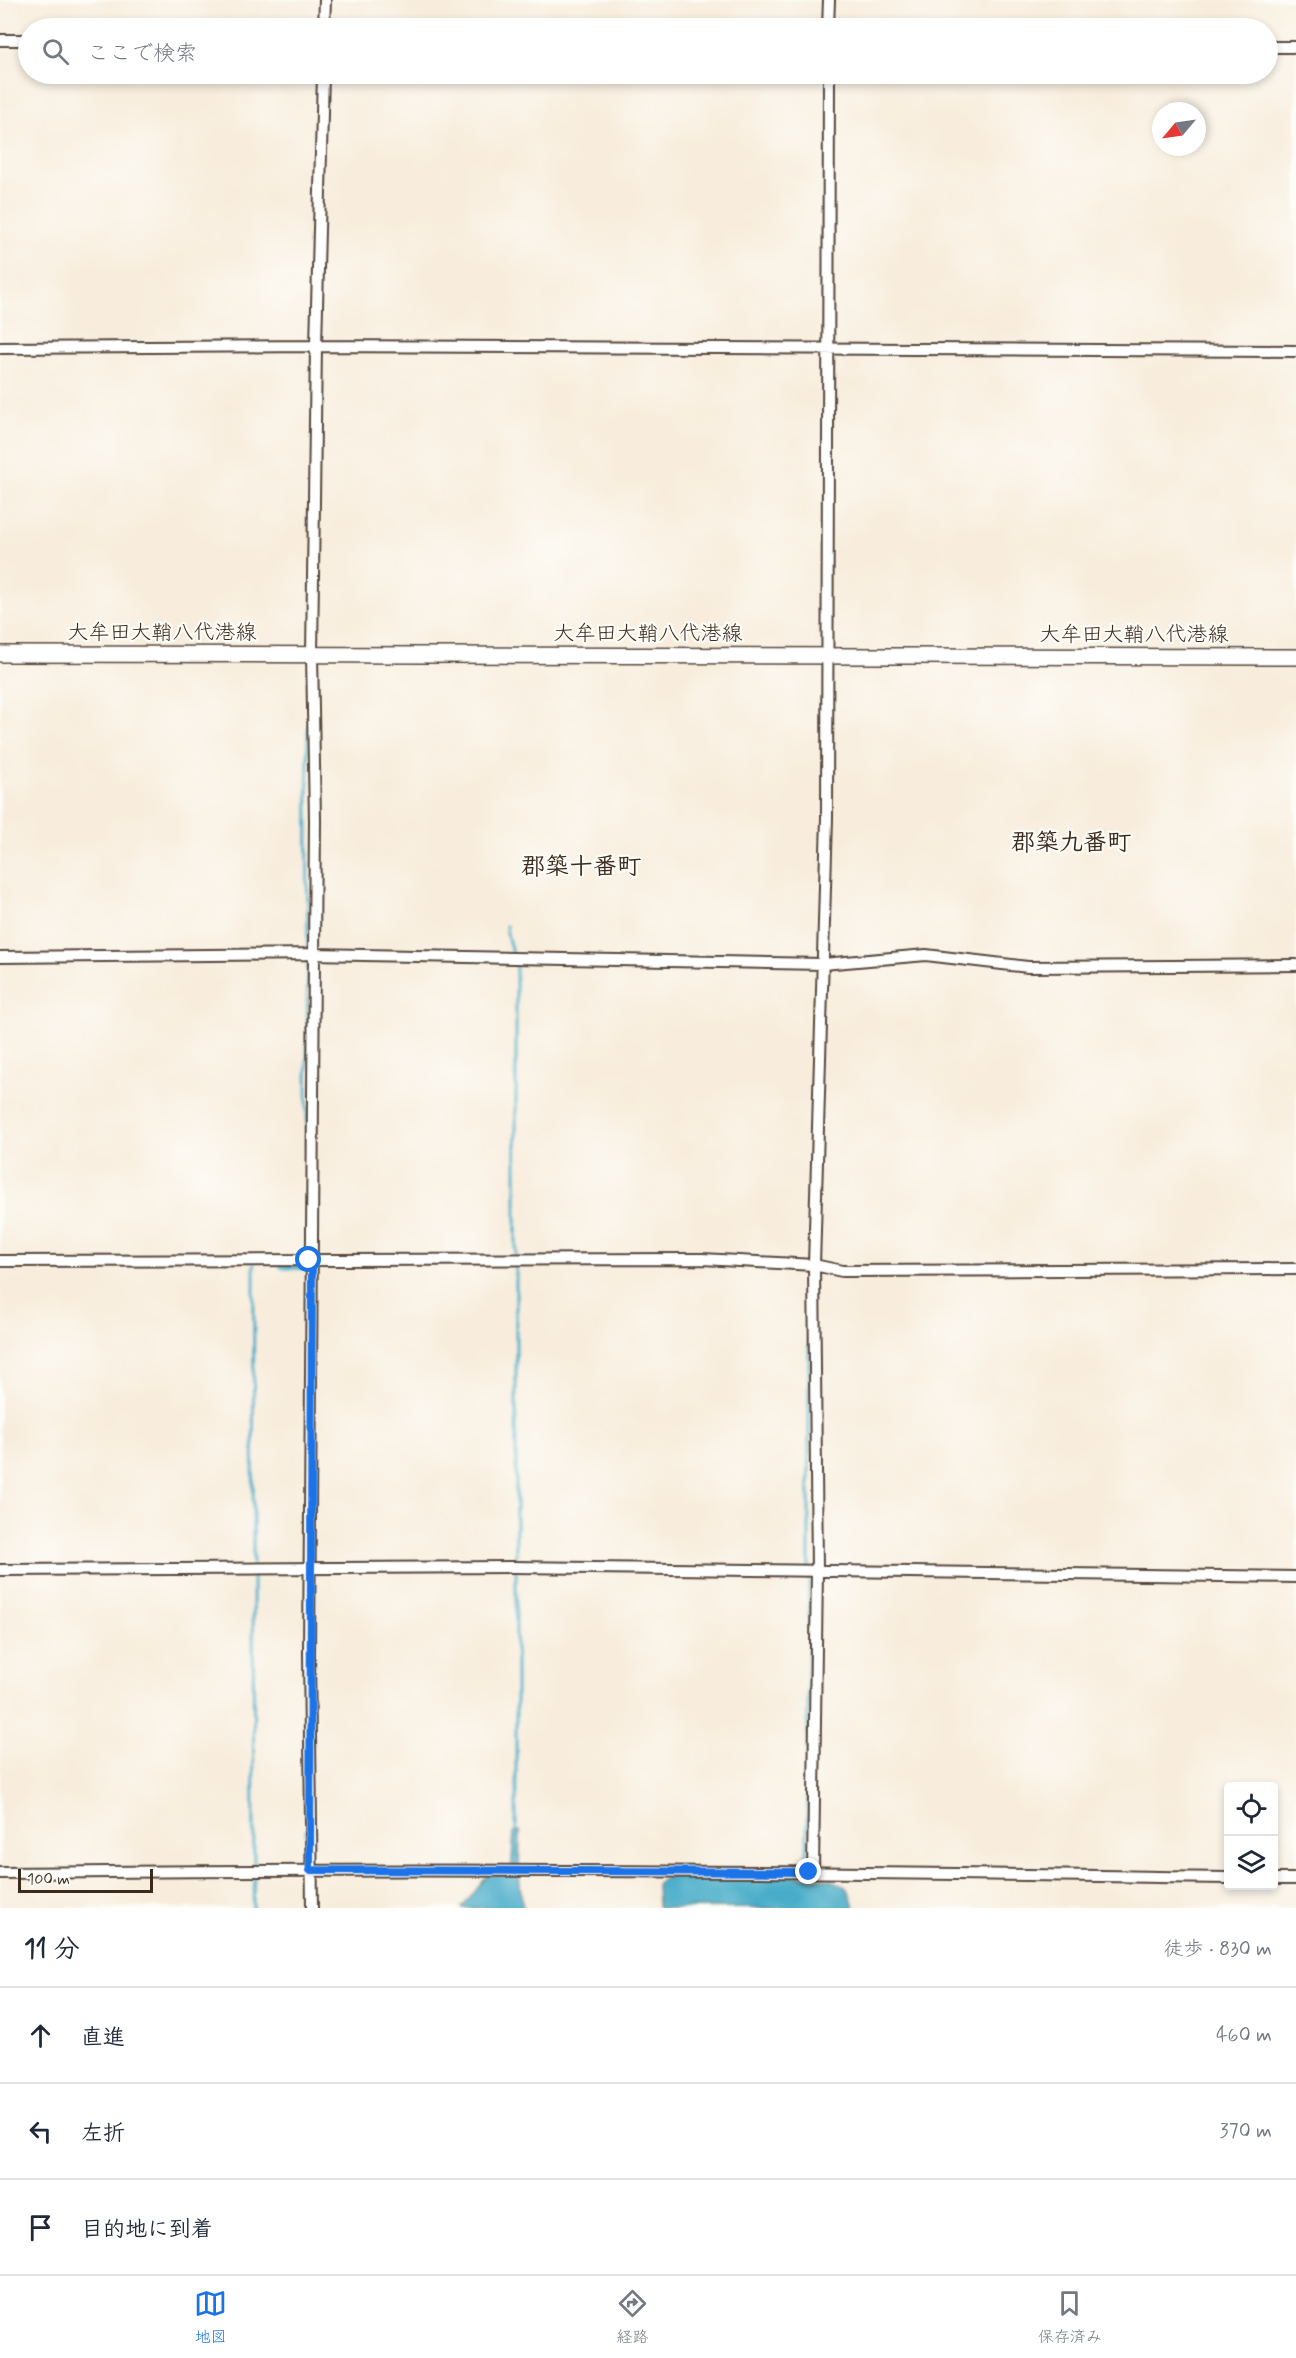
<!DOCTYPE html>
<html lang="ja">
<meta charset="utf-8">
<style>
:root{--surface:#fff;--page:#f2f2f3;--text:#1f2937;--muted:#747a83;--line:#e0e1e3;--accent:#1a73e8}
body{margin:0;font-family:Mynerve,"Klee One",sans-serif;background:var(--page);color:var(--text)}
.controls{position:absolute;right:18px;bottom:18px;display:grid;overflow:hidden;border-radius:6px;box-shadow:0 3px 9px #0003}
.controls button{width:54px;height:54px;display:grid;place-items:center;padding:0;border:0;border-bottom:2px solid var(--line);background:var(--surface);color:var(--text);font:30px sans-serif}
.compass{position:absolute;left:1152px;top:102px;width:54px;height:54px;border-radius:50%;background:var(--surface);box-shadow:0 3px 9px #0003;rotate:241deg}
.scale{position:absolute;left:18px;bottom:15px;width:135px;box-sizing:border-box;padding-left:6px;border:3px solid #3b2a1e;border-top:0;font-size:16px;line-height:21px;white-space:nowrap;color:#3b2a1e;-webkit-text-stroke:4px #fdfcf7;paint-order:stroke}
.stop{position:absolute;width:18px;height:18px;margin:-14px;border:4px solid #1a73e8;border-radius:50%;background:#fff}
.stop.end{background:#1a73e8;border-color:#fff;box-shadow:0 2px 6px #0008}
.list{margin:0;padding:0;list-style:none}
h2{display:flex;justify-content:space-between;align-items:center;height:78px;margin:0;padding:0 24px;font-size:26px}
h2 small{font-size:20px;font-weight:400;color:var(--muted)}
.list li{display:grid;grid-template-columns:39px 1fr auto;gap:18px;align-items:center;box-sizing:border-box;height:96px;padding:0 24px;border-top:2px solid var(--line)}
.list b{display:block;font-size:22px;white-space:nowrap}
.list em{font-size:20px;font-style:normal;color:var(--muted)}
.icon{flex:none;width:33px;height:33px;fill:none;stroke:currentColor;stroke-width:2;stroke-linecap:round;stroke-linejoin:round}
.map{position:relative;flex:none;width:1296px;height:1908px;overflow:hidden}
.search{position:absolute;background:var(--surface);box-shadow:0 3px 9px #0003;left:18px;right:18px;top:18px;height:66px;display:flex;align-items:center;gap:15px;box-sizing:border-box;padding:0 21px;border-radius:33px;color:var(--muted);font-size:22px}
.sheet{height:366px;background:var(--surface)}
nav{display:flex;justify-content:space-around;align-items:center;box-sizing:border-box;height:84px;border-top:2px solid var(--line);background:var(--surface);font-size:16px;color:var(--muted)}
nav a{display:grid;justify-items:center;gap:3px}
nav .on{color:var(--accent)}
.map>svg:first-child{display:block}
.water{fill:#4aadc9;stroke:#426c74;stroke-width:1.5}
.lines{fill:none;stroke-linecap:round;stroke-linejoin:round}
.stream{stroke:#4aadc9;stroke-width:3}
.canal{stroke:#4aadc9;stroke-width:9}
.street-casing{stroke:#57473b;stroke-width:14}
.secondary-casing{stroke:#57473b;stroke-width:18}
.street{stroke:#fff;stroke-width:10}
.secondary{stroke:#fff;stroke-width:15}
.route{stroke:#1a73e8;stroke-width:8}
.labels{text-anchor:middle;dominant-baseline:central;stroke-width:4.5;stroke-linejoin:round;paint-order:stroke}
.street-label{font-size:21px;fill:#3b2a1e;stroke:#fdfcf7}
.quarter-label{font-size:24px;font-weight:bold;fill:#3b2a1e;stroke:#fdfcf7}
</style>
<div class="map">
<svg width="1296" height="1908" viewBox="0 0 1296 1908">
<rect width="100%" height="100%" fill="#fdfcf7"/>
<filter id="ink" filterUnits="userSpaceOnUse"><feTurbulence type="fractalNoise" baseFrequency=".0167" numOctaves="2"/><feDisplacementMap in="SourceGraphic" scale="12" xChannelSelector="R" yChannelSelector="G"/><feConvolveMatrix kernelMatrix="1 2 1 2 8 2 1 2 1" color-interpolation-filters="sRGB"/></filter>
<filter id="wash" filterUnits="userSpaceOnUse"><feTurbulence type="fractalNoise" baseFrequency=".008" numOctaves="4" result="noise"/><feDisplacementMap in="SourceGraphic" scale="24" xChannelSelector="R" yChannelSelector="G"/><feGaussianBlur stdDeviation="1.35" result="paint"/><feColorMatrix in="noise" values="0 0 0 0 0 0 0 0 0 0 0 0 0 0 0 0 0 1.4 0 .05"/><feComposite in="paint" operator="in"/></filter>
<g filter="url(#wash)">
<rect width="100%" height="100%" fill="#f8eddd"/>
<path class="water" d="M 514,1831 L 520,1831 L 519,1876 L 523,1908 L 462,1908 L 488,1875 L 511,1874 Z
M 669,1876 C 703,1876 816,1870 841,1884 C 850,1889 852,1899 854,1908 L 658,1908 L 657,1883 Z"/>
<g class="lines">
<path class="stream" d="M 506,926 C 507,942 514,953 516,968 L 516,1256
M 307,1178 L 308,726
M 516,1262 L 516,1835
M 304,1562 L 305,1544
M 253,1565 L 254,1264
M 809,1568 L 809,1318
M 253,1572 L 254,1868
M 305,1868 L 306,1829
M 807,1871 L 809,1575
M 253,1908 L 254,1875
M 305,1908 L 305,1874"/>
<path class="canal" d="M 283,1265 L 307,1266"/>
</g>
</g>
<g filter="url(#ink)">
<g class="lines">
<g class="street-casing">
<path id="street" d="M 324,28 L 325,0
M 828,28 L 829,0
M 0,40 L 28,40
M 1268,47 L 1296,47
M 0,348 L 316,346 L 1296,351
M 0,957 L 313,954 L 823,964 L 926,955 L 1028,967 L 1296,965
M 0,1261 L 702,1259 L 814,1265 L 842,1271 L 1296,1269
M 0,1570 L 513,1567 L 1296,1577
M 813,1872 L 817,1570 L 814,1265 L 827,818 L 829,74
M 0,1873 C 410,1868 819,1871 1228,1878
M 1274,1879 L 1296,1879
M 312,1908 L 309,1653 L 315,820 L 312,654 L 316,346 L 323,74"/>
</g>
<g class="secondary-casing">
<path id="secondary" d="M 0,654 L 1296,657"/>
</g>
<use href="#street" class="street"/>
<use href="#secondary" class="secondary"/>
</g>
</g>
<g class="lines" filter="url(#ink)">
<path class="route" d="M 309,1260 L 312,1259 L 310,1870 L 809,1872"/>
</g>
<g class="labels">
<g class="street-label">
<text x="162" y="633">大牟田大鞘八代港線</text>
<text x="648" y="634">大牟田大鞘八代港線</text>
<text x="1134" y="635">大牟田大鞘八代港線</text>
</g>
<g class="quarter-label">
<text x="1071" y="843">郡築九番町</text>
<text x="581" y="867">郡築十番町</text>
</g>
</g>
</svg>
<div class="controls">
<button><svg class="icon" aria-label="locate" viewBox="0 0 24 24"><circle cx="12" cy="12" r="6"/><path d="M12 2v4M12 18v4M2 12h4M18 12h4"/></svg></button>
<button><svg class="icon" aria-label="layers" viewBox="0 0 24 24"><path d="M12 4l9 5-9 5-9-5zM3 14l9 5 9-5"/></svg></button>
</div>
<svg class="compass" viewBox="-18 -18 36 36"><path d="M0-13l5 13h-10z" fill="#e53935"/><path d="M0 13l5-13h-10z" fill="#747a83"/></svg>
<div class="scale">100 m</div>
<div class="stop" style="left:309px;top:1260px"></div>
<div class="stop end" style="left:809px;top:1872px"></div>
<div class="search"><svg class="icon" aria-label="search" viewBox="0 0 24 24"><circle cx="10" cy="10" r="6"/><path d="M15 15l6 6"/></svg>ここで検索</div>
</div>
<section class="sheet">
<h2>11 分<small>徒歩 · 830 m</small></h2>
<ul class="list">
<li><svg class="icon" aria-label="ahead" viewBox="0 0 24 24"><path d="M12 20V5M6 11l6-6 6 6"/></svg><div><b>直進</b></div><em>460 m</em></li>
<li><svg class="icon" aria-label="left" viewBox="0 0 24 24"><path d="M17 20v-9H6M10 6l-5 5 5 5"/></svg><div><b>左折</b></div><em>370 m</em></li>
<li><svg class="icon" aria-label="arrive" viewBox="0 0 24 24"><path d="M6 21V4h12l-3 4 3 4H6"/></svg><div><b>目的地に到着</b></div></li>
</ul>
</section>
<nav>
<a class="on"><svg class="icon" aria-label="map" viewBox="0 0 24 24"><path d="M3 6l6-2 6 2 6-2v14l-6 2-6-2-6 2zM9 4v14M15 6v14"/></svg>地図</a>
<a><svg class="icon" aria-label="directions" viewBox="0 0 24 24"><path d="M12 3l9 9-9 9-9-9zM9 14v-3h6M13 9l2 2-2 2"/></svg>経路</a>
<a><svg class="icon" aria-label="saved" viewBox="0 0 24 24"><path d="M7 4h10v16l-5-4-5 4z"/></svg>保存済み</a>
</nav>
